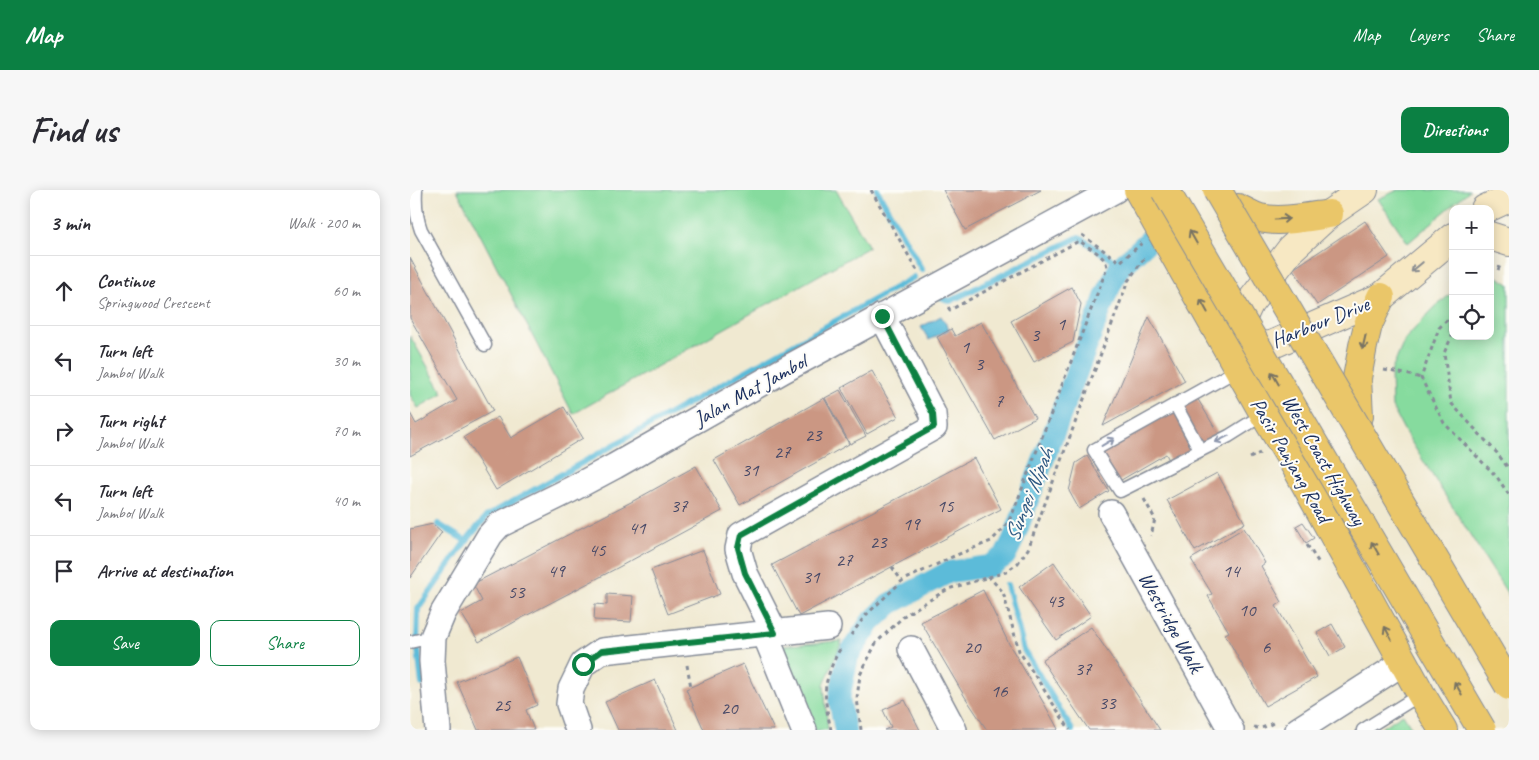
<!DOCTYPE html>
<meta charset="utf-8">
<style>
:root{--surface:#fff;--page:#f7f7f7;--text:#2b2b33;--muted:#7c7c81;--line:#e1e1e2;--accent:#0b8043}
body{margin:0;font-family:Caveat,sans-serif;background:var(--page);color:var(--text)}
.controls{position:absolute;right:15px;top:15px;display:grid;overflow:hidden;border-radius:10px;box-shadow:0 2px 12px #0003}
.controls button{width:45px;height:45px;display:grid;place-items:center;padding:0;border:0;border-bottom:1px solid var(--line);background:var(--surface);color:var(--text);font:25px sans-serif}
.stop{position:absolute;width:15px;height:15px;margin:-11px;border:4px solid #0b8043;border-radius:50%;background:#fff}
.stop.end{background:#0b8043;border-color:#fff;box-shadow:0 1px 5px #0008}
.list{margin:0;padding:0;list-style:none}
h2{display:flex;justify-content:space-between;align-items:center;height:65px;margin:0;padding:0 20px;font-size:21px}
h2 small{font-size:16px;font-weight:400;color:var(--muted)}
.list li{display:grid;grid-template-columns:32px 1fr auto;gap:15px;align-items:center;box-sizing:border-box;height:70px;padding:0 20px;border-top:1px solid var(--line)}
.list b{display:block;font-size:19px;white-space:nowrap}
.list p{margin:0;font-size:16px;white-space:nowrap;color:var(--muted)}
.list em{font-size:16px;font-style:normal;color:var(--muted)}
.actions{display:flex;gap:10px;padding:15px 20px}
.actions a{flex:1;padding:11px 0;border:1px solid var(--accent);border-radius:10px;text-align:center;font-size:18px;color:var(--accent)}
.actions .main{background:var(--accent);color:#fff}
.icon{flex:none;width:28px;height:28px;fill:none;stroke:currentColor;stroke-width:2;stroke-linecap:round;stroke-linejoin:round}
.map{position:relative;flex:none;width:1099px;height:540px;overflow:hidden;border-radius:10px}
header{display:flex;align-items:center;gap:30px;box-sizing:border-box;height:70px;padding:0 25px;background:var(--accent);color:#fff}
header strong{font-size:24px}
nav{display:flex;gap:28px;margin-inline-start:auto;font-size:18px}
.intro{display:flex;align-items:center;justify-content:space-between;box-sizing:border-box;height:120px;padding:0 30px}
h1{margin:0;font-size:35px}
.button{padding:12px 22px;border-radius:10px;background:var(--accent);color:#fff;font-size:18px;font-weight:700}
main{display:flex;gap:30px;padding:0 30px}
aside{flex:1;background:var(--surface);border-radius:10px;box-shadow:0 2px 12px #0003}
.map>svg:first-child{display:block}
.green{fill:#86db9e;stroke:#50857e}
.water{fill:#5bbbd9;stroke:#3b759c}
.lines{fill:none;stroke-linecap:round;stroke-linejoin:round}
.stream{stroke:#5bbbd9;stroke-width:6}
.canal{stroke:#5bbbd9;stroke-width:22}
.building{fill:#cb9783}
.lane-casing{stroke:#868c98;stroke-width:15}
.street-casing{stroke:#868c98;stroke-width:28}
.secondary-casing{stroke:#868c98;stroke-width:30}
.primary-casing{stroke:#868c98;stroke-width:30}
.path{stroke:#868c98;stroke-width:3;stroke-dasharray:4 4;stroke-linecap:butt}
.lane{stroke:#fff;stroke-width:12}
.street{stroke:#fff;stroke-width:25}
.secondary{stroke:#f7e8c3;stroke-width:28}
.primary{stroke:#eac669;stroke-width:28}
.highway-bridge-casing{stroke:#868c98;stroke-width:30;stroke-linecap:butt}
.highway-bridge{stroke:#eac669;stroke-width:28}
.oneway{stroke:#787363}
.oneway2{stroke:#898c90}
.oneway3{stroke:#8d97ae}
.route{stroke:#0b8043;stroke-width:6}
.labels{text-anchor:middle;dominant-baseline:central;stroke-width:4;stroke-linejoin:round;paint-order:stroke}
.number-label{font-size:19px;fill:#474967}
.street-label{font-size:21px;fill:#1b2f5e;stroke:#fdfcf7}
.water-label{font-size:22px;font-style:italic;fill:#2e5983;stroke:#fdfcf7}
</style>
<header>
<strong>Map</strong>
<nav><a>Map</a><a>Layers</a><a>Share</a></nav>
</header>
<div class="intro"><h1>Find us</h1><a class="button">Directions</a></div>
<main>
<aside>
<h2>3 min<small>Walk · 200 m</small></h2>
<ul class="list">
<li><svg class="icon" aria-label="ahead" viewBox="0 0 24 24"><path d="M12 20V5M6 11l6-6 6 6"/></svg><div><b>Continue</b><p>Springwood Crescent</p></div><em>60 m</em></li>
<li><svg class="icon" aria-label="left" viewBox="0 0 24 24"><path d="M17 20v-9H6M10 6l-5 5 5 5"/></svg><div><b>Turn left</b><p>Jambol Walk</p></div><em>30 m</em></li>
<li><svg class="icon" aria-label="right" viewBox="0 0 24 24"><path d="M7 20v-9h11M14 6l5 5-5 5"/></svg><div><b>Turn right</b><p>Jambol Walk</p></div><em>70 m</em></li>
<li><svg class="icon" aria-label="left" viewBox="0 0 24 24"><path d="M17 20v-9H6M10 6l-5 5 5 5"/></svg><div><b>Turn left</b><p>Jambol Walk</p></div><em>40 m</em></li>
<li><svg class="icon" aria-label="arrive" viewBox="0 0 24 24"><path d="M6 21V4h12l-3 4 3 4H6"/></svg><div><b>Arrive at destination</b></div></li>
</ul>
<div class="actions"><a class="main">Save</a><a>Share</a></div>
</aside>
<div class="map">
<svg width="1099" height="540" viewBox="0 0 1099 540">
<rect width="100%" height="100%" fill="#fdfcf7"/>
<filter id="ink" filterUnits="userSpaceOnUse"><feTurbulence type="fractalNoise" baseFrequency=".02" numOctaves="2"/><feDisplacementMap in="SourceGraphic" scale="10" xChannelSelector="R" yChannelSelector="G"/><feConvolveMatrix kernelMatrix="1 2 1 2 8 2 1 2 1" color-interpolation-filters="sRGB"/></filter>
<filter id="wash" filterUnits="userSpaceOnUse"><feTurbulence type="fractalNoise" baseFrequency=".0096" numOctaves="4" result="noise"/><feDisplacementMap in="SourceGraphic" scale="20" xChannelSelector="R" yChannelSelector="G"/><feGaussianBlur stdDeviation="1.12" result="paint"/><feColorMatrix in="noise" values="0 0 0 0 0 0 0 0 0 0 0 0 0 0 0 0 0 1.4 0 .05"/><feComposite in="paint" operator="in"/></filter>
<g filter="url(#wash)">
<rect width="100%" height="100%" fill="#f0e9d1"/>
<path class="green" d="M 47,0 L 426,0 L 459,57 L 163,224 Z
M 988,0 L 1060,0 L 998,53 L 968,9 Z
M 1080,87 L 1088,87 L 1099,94 L 1099,406 L 995,242 L 982,217 L 981,182 L 995,149 L 1025,117 L 1043,102 L 1043,146 L 1080,146 Z
M 0,146 L 33,203 L 8,218 L 0,205 Z
M 432,451 L 414,495 L 418,540 L 402,540 L 367,456 Z
M 993,524 L 1003,540 L 974,540 L 972,537 Z"/>
<path class="water" d="M 531,126 L 539,139 L 519,150 L 511,137 Z"/>
<g class="lines">
<path class="stream" d="M 467,0 L 512,80
M 531,107 L 540,111 L 669,47 L 707,73 L 709,78
M 28,334 L 56,351
M 597,395 L 614,460 L 662,540
M 12,494 L 7,451 L 8,419 L 56,351 L 77,326 L 504,87"/>
<path class="canal" d="M 435,540 L 429,509 L 438,466 L 460,433 L 480,414 L 539,382 L 580,376 L 595,366 L 603,350 L 696,105 L 709,78 L 746,44"/>
</g>
<g id="blocks">
<path class="building" d="M 533,0 L 631,0 L 555,40 Z
M 955,31 L 979,67 L 907,115 L 883,79 Z
M 0,68 L 83,221 L 0,266 L 0,223 L 6,234 L 47,210 L 0,128 Z
M 662,97 L 671,114 L 663,152 L 624,172 L 601,131 Z
M 739,127 L 775,191 L 693,236 Z
M 571,132 L 625,228 L 585,250 L 527,147 L 541,139 L 545,146 Z
M 462,181 L 488,227 L 457,244 L 431,198 Z
M 430,200 L 456,246 L 440,254 L 415,208 Z
M 783,201 L 809,245 L 760,272 L 756,264 L 706,293 L 685,257 Z
M 414,208 L 439,254 L 330,315 L 304,270 Z
M 154,217 L 173,248 L 86,300 L 54,247 L 88,227 L 101,248 Z
M 677,266 L 699,301 L 669,319 L 659,301 L 666,273 Z
M 564,268 L 591,319 L 389,426 L 362,375 Z
M 286,276 L 312,321 L 209,377 L 108,430 L 69,452 L 51,423 L 72,411 L 63,394 L 225,310 Z
M 807,283 L 835,333 L 785,361 L 757,310 Z
M 893,332 L 904,348 L 896,353 L 886,336 Z
M 23,334 L 32,342 L 0,388 L 0,339 Z
M 834,338 L 855,373 L 851,376 L 872,412 L 866,416 L 907,487 L 855,516 L 815,444 L 819,442 L 798,406 L 802,404 L 781,369 Z
M 293,360 L 310,404 L 258,424 L 241,380 Z
M 644,372 L 681,426 L 646,450 L 609,397 Z
M 573,400 L 599,454 L 636,517 L 648,539 L 647,540 L 577,540 L 555,507 L 511,432 Z
M 197,404 L 223,406 L 221,432 L 184,430 L 185,414 L 197,415 Z
M 922,434 L 935,457 L 920,466 L 907,443 Z
M 681,437 L 727,505 L 750,540 L 679,540 L 643,487 L 632,470 Z
M 107,467 L 127,515 L 116,520 L 124,540 L 68,540 L 47,492 Z
M 333,474 L 364,540 L 294,540 L 276,499 Z
M 245,490 L 268,540 L 208,540 L 195,512 Z
M 495,510 L 510,540 L 474,540 L 481,537 L 473,520 Z"/>
</g>
</g>
<g filter="url(#ink)">
<use href="#blocks" fill-opacity="0" stroke="#868c98" stroke-width="1"/>
<g class="lines">
<g class="lane-casing">
<path id="lane" d="M 6,0 C 5,15 6,26 11,40 L 75,155
M 829,179 L 684,260 L 710,301 L 819,246 L 854,224
M 765,214 L 790,260
M 0,452 L 23,447
M 953,540 L 1011,504"/>
</g>
<g class="street-casing">
<path id="street" d="M 701,323 L 821,540
M 365,443 L 335,383 L 328,359 L 331,345 L 524,237 L 523,224 L 472,126
M 355,444 L 394,540
M 501,459 L 544,540
M 28,540 L 22,471 L 23,447 L 33,423 L 80,345 L 89,335 L 160,300 L 205,276 L 372,181 L 705,0
M 168,540 L 159,514 L 161,499 L 173,474 L 192,461 L 418,437
M 888,540 L 994,472"/>
</g>
<g class="secondary-casing">
<path id="secondary" d="M 1075,19 L 1099,8
M 1080,46 L 1099,52
M 823,148 L 839,114 L 881,59 L 919,24 L 954,0
M 823,158 L 861,155 L 971,107 L 1043,47"/>
</g>
<g class="primary-casing">
<path id="primary" d="M 728,0 L 854,224 L 886,277 L 1011,504 L 1033,540
M 828,18 C 835,21 842,26 850,28 C 870,33 898,27 919,24
M 949,226 L 947,188 L 953,156 L 958,135 L 971,107"/>
</g>
<path class="path" d="M 461,0 L 508,82
M 672,45 L 710,72 L 732,53
M 1080,80 L 1088,80 L 1091,73
M 1043,124 L 1029,138 L 1011,188 L 1034,233 L 1087,287 L 1099,305
M 1043,144 L 1034,163 L 1041,213 L 1087,263 L 1099,279
M 974,180 L 1000,185 L 1011,188
M 840,268 L 850,263
M 734,309 L 745,329 L 741,346
M 897,355 L 909,373
M 482,377 L 492,391
M 578,386 L 593,402 L 609,461 L 660,540
M 441,445 L 455,426 L 492,391 L 542,367 L 581,351 L 594,338 L 602,325 L 697,78 C 697,66 679,58 671,52 L 667,52 L 540,120 L 538,117
M 277,475 L 281,497
M 844,537 C 852,540 859,535 866,531
M 421,540 C 418,526 414,509 416,495 C 418,484 425,466 431,458
M 451,540 L 447,508 L 450,485 L 466,453 L 495,425 L 538,399 L 596,382 L 608,373 L 618,359 L 718,91 L 732,71 L 738,67"/>
<use href="#lane" class="lane"/>
<use href="#street" class="street"/>
<use href="#secondary" class="secondary"/>
<use href="#primary" class="primary"/>
<g class="highway-bridge-casing">
<path id="highway-bridge" d="M 755,0 L 1072,540
M 807,0 L 1099,496"/>
</g>
<use href="#highway-bridge" class="highway-bridge"/>
</g>
<defs><path id="oneway-shaft" d="M-6 0H5M1.5-3L5.5 0L1.5 3" fill="none" stroke-width="1.6" stroke-linecap="round" stroke-linejoin="round" transform="scale(1.25)"/></defs>
<g class="oneway">
<use href="#oneway-shaft" transform="translate(872 29) rotate(-3)"/>
<use href="#oneway-shaft" transform="translate(783 47) rotate(-120)"/>
<use href="#oneway-shaft" transform="translate(794 116) rotate(-119)"/>
<use href="#oneway-shaft" transform="translate(954 152) rotate(103)"/>
<use href="#oneway-shaft" transform="translate(865 188) rotate(-120)"/>
<use href="#oneway-shaft" transform="translate(965 358) rotate(-120)"/>
<use href="#oneway-shaft" transform="translate(978 443) rotate(-118)"/>
<use href="#oneway-shaft" transform="translate(1048 498) rotate(-120)"/>
</g>
<use class="oneway2" href="#oneway-shaft" transform="translate(1007 77) rotate(140)"/>
<g class="oneway3">
<use href="#oneway-shaft" transform="translate(812 249) rotate(153)"/>
<use href="#oneway-shaft" transform="translate(698 252) rotate(-31)"/>
</g>
</g>
<g class="lines" filter="url(#ink)">
<path class="route" d="M 173,474 L 192,461 L 365,443 L 335,383 L 328,358 L 331,345 L 524,237 L 523,224 L 472,126"/>
</g>
<g class="labels">
<g class="number-label">
<text x="651" y="134">1</text>
<text x="625" y="145">3</text>
<text x="555" y="157">1</text>
<text x="569" y="174">3</text>
<text x="589" y="211">7</text>
<text x="403" y="245">23</text>
<text x="372" y="262">27</text>
<text x="340" y="280">31</text>
<text x="269" y="316">37</text>
<text x="535" y="316">15</text>
<text x="501" y="334">19</text>
<text x="227" y="338">41</text>
<text x="468" y="352">23</text>
<text x="187" y="360">45</text>
<text x="434" y="370">27</text>
<text x="146" y="381">49</text>
<text x="821" y="381">14</text>
<text x="401" y="387">31</text>
<text x="106" y="402">53</text>
<text x="645" y="411">43</text>
<text x="837" y="420">10</text>
<text x="562" y="457">20</text>
<text x="856" y="457">6</text>
<text x="673" y="479">37</text>
<text x="589" y="501">16</text>
<text x="697" y="513">33</text>
<text x="92" y="515">25</text>
<text x="319" y="518">20</text>
</g>
<g class="street-label">
<text transform="translate(910 132) rotate(-22)">Harbour Drive</text>
<text transform="translate(340 200) rotate(-29)">Jalan Mat Jambol</text>
<text transform="translate(881 270) rotate(60)">Pasir Panjang Road</text>
<text transform="translate(914 270) rotate(60)">West Coast Highway</text>
<text transform="translate(761 432) rotate(61)">Westridge Walk</text>
</g>
<g class="water-label">
<text transform="translate(619 305) rotate(-68)">Sungei Nipah</text>
</g>
</g>
</svg>
<div class="controls">
<button>+</button>
<button>−</button>
<button><svg class="icon" aria-label="locate" viewBox="0 0 24 24"><circle cx="12" cy="12" r="6"/><path d="M12 2v4M12 18v4M2 12h4M18 12h4"/></svg></button>
</div>
<div class="stop" style="left:173px;top:474px"></div>
<div class="stop end" style="left:472px;top:126px"></div>
</div>
</main>
